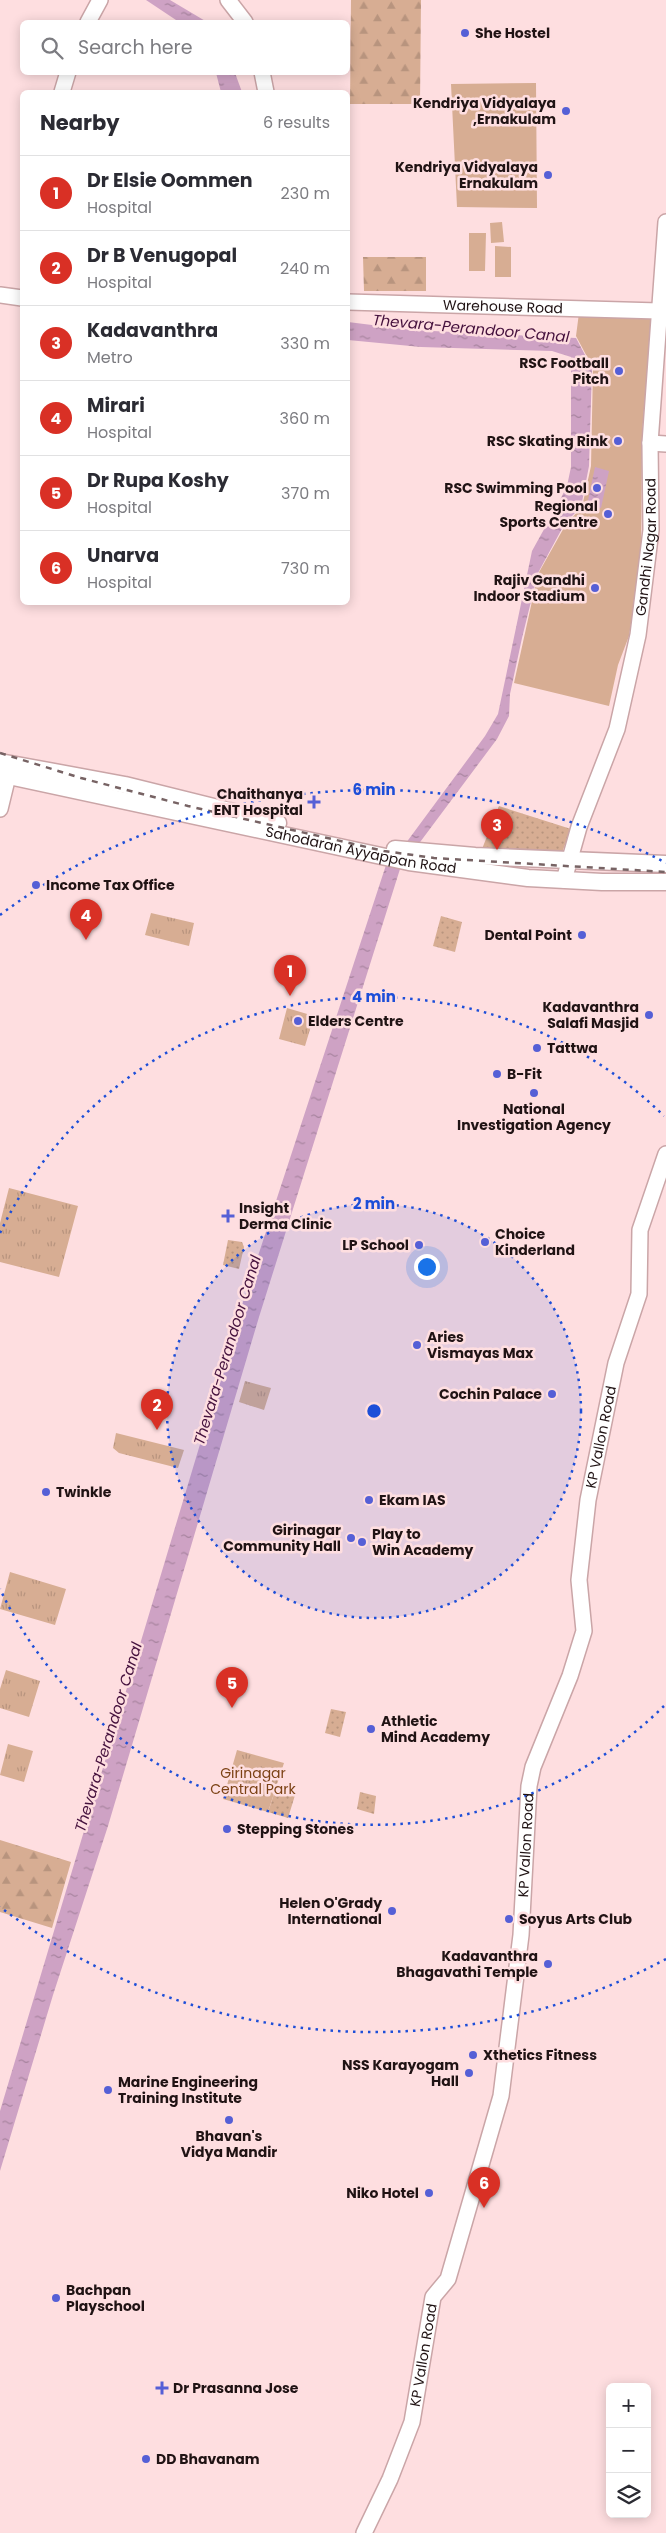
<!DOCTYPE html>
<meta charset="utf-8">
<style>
:root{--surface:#fff;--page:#f7f7f7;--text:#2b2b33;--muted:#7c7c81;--line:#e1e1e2;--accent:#d93025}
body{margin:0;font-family:Poppins,sans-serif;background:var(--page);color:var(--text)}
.controls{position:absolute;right:15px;bottom:15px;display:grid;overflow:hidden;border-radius:8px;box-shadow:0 2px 12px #0003}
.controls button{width:45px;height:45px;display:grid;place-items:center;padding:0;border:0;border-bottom:1px solid var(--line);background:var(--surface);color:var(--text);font:25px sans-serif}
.you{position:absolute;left:426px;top:1266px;width:18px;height:18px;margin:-12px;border:4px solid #fff;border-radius:50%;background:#1a73e8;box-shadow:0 0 0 8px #1a73e833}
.badge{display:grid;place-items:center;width:32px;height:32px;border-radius:50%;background:var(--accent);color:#fff;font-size:16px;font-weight:700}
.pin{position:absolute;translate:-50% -41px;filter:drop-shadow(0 1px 2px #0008)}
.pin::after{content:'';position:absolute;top:26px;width:18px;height:15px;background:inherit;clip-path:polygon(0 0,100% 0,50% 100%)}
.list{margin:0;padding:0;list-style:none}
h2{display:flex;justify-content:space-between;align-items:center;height:65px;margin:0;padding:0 20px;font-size:21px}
h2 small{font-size:16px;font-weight:400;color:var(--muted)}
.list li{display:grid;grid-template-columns:32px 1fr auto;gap:15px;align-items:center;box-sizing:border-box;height:75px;padding:0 20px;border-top:1px solid var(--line)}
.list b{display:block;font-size:19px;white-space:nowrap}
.list p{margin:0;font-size:16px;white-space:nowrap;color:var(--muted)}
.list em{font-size:16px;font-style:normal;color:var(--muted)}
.icon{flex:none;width:28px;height:28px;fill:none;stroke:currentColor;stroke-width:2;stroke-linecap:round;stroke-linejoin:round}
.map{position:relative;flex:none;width:666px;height:2533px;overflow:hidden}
.search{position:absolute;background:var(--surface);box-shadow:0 2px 12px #0003;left:20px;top:20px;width:330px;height:55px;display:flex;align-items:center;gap:12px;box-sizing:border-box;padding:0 18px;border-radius:8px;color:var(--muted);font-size:19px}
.panel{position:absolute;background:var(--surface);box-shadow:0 2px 12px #0003;left:20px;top:90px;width:330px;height:515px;border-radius:8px}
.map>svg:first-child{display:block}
.grass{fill:url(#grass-dots)}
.forest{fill:url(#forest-firs)}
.park{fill:url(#park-tufts)}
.pitch{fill:#d7ad93}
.water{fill:url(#water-ripples)}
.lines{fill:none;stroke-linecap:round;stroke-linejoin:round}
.secondary-casing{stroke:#caa5a7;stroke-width:18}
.primary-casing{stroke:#caa5a7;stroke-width:19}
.secondary{stroke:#fff;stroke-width:15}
.primary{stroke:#fff;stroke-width:16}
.rail{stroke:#776364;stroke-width:2.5;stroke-dasharray:6 6;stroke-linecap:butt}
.ring{fill:none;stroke:#1d4ed8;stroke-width:2.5;stroke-dasharray:2.5 5}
.poi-dot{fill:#555fd6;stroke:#fedee0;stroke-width:2}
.labels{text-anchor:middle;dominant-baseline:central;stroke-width:5;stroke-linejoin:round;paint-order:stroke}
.poi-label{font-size:14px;font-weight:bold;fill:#201314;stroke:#fedee0;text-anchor:start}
.street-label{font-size:14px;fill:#201314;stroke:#fedee0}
.park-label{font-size:14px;fill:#7c4215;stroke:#fedee0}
.water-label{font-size:15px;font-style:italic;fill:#45113d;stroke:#fedee0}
.centre{fill:#1d4ed8;stroke:#fedee0;stroke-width:2.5}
.ring-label{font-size:15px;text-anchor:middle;font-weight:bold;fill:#1d4ed8;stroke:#fedee0;stroke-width:5;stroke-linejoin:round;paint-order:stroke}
</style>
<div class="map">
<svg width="666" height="2533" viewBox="0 0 666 2533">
<defs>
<pattern id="grass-dots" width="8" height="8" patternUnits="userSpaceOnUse" patternTransform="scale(1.25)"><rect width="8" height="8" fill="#d7ad93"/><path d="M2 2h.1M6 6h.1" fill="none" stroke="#b8947e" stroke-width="1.8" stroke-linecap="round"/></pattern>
<pattern id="forest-firs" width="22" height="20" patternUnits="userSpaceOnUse" patternTransform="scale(1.25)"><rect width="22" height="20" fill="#d7ad93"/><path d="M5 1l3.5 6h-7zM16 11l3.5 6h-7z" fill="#b8947e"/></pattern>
<pattern id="park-tufts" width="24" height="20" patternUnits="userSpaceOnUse" patternTransform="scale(1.25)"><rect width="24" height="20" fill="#d7ad93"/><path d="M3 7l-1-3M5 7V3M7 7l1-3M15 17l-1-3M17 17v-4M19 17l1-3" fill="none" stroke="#b8947e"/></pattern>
<pattern id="water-ripples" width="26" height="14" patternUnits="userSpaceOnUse" patternTransform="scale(1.25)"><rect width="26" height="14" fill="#cea2c4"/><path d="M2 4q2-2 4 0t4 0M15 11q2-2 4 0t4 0" fill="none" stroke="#a7839e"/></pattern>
</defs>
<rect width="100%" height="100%" fill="#fedee0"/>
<path class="grass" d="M 499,806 L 571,829 L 561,855 L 482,849 Z
M 441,916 L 462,922 L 455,952 L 433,946 Z
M 228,1240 L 242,1242 L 244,1247 L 239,1269 L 223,1265 Z
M 331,1709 L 346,1712 L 340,1737 L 325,1733 Z
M 277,1785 L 296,1792 L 288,1818 L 268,1812 Z
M 360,1792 L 376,1796 L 374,1814 L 357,1809 Z"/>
<path class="forest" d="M 351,0 L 421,0 L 420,104 L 350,104 Z
M 363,257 L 426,257 L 426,291 L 364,291 Z
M 0,1840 L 71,1862 L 52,1928 L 0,1912 Z"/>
<path class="park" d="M 151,913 L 194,923 L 189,946 L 145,935 Z
M 287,1008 L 314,1016 L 305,1046 L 279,1039 Z
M 9,1188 L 78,1206 L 59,1277 L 0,1262 L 0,1223 Z
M 245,1381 L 271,1388 L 264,1410 L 239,1402 Z
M 116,1433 L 184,1450 L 178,1468 L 119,1453 L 113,1448 Z
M 10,1572 L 66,1589 L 55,1625 L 0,1609 Z
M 6,1670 L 40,1681 L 29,1717 L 0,1708 L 0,1689 Z
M 8,1744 L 33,1751 L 24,1782 L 0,1775 Z
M 237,1750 L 284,1763 L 268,1812 L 223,1799 Z"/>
<path class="pitch" d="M 536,83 L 537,208 L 457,207 L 451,84 Z
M 502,222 L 504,242 L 491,243 L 490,223 Z
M 469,233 L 486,233 L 485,271 L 469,271 Z
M 495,246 L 511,247 L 511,277 L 495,277 Z
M 579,313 L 652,315 L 642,434 L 641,562 L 629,636 L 618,665 L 609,706 L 514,683 L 538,574 L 566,524 L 582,507 L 591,466 L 593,368 L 576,336 Z"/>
<path class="water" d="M 146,0 L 170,0 L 207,22 L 179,22 Z
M 216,73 L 235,73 L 242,92 L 221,92 Z
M 348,322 L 412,330 L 576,338 L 592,368 L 589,466 L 581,507 L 565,523 L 538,573 L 522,638 L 510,694 L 509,716 L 497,739 L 400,869 L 259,1317 L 108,1826 L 53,1995 L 0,2171 L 0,2111 L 240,1311 L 386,865 L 403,847 L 485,736 L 498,714 L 532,551 L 558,504 L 567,486 L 571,467 L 571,357 L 552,351 L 421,347 L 348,340 Z
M 595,467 L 609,471 L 601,508 L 587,505 Z"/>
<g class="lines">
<g class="secondary-casing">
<g id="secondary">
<path d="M 228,0 L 245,22"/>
<path d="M 88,22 L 100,0"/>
<path d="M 262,72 L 266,92"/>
<path d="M 62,92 L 68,72"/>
<path d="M 0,295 L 22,298"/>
<path id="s1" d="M 348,302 L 659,311"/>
<path d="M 650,443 L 666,444"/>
<path d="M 0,809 L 8,776"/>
<path id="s2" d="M 564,880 L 579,827 L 617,729 L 638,635 L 651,530 L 650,443 L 666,222"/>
<path id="s3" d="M 364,2533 L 390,2479 L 412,2422 L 433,2297 L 448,2279 L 501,2096 L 521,1935 L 529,1786 L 533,1767 L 570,1676 L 584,1631 L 579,1580 L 588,1500 L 616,1363 L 639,1294 L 640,1230 L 666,1154"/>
</g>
</g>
<g class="primary-casing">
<g id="primary">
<path d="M 0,762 L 125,785 L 278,823"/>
<path id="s4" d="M 0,774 L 409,862 L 528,878 L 602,882 L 666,882"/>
<path d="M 395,849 L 475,856 L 666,864"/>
</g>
</g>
<use href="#secondary" class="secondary"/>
<use href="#primary" class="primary"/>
<path class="rail" d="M 0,753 L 81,778 L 188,806 L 384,851 L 434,858 L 666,872"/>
</g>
<circle cx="374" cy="1411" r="207" fill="#1d4ed8" fill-opacity=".12"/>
<g class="ring">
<circle cx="374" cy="1411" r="207"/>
<path d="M664 1706A414 414 0 0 1 0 1589M0 1233A414 414 0 0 1 664 1116"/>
<path d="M666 1959A621 621 0 0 1 0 1907M0 915A621 621 0 0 1 666 863"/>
</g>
<g class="poi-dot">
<circle cx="465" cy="33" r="5"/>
<circle cx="566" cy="111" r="5"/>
<circle cx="548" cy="175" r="5"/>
<circle cx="619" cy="371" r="5"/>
<circle cx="618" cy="441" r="5"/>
<circle cx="597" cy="488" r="5"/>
<circle cx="608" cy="514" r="5"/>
<circle cx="595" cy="588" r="5"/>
<path d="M311.5 794.5h5v5h5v5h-5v5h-5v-5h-5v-5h5z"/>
<circle cx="36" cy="885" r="5"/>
<circle cx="582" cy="935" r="5"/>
<circle cx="649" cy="1015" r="5"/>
<circle cx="298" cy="1021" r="5"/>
<circle cx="537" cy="1048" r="5"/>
<circle cx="497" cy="1074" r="5"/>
<circle cx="534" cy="1093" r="5"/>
<path d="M225.5 1208.5h5v5h5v5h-5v5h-5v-5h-5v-5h5z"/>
<circle cx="485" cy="1242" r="5"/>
<circle cx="419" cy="1245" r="5"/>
<circle cx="417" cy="1345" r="5"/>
<circle cx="552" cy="1394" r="5"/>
<circle cx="46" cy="1492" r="5"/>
<circle cx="369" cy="1500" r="5"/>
<circle cx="351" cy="1538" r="5"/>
<circle cx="362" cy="1542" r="5"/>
<circle cx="371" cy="1729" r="5"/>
<circle cx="227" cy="1829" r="5"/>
<circle cx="392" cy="1911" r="5"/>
<circle cx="509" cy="1919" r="5"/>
<circle cx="548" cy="1964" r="5"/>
<circle cx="473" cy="2055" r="5"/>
<circle cx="469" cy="2073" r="5"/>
<circle cx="108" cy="2090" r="5"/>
<circle cx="229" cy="2120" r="5"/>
<circle cx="429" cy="2193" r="5"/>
<circle cx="56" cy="2298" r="5"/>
<path d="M159.5 2380.5h5v5h5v5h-5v5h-5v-5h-5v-5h5z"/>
<circle cx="146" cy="2459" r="5"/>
</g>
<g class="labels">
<g class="poi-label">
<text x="475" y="33">She Hostel</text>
<text x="556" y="103" text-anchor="end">Kendriya Vidyalaya<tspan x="556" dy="16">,Ernakulam</tspan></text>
<text x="538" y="167" text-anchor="end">Kendriya Vidyalaya<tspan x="538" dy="16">Ernakulam</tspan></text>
<text x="609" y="363" text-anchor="end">RSC Football<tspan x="609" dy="16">Pitch</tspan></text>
<text x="608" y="441" text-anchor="end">RSC Skating Rink</text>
<text x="587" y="488" text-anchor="end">RSC Swimming Pool</text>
<text x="598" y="506" text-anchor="end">Regional<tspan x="598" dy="16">Sports Centre</tspan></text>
<text x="585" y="580" text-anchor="end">Rajiv Gandhi<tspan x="585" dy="16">Indoor Stadium</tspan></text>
<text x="303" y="794" text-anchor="end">Chaithanya<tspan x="303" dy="16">ENT Hospital</tspan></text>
<text x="46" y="885">Income Tax Office</text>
<text x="572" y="935" text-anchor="end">Dental Point</text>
<text x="639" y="1007" text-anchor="end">Kadavanthra<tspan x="639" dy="16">Salafi Masjid</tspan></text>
<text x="308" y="1021">Elders Centre</text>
<text x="547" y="1048">Tattwa</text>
<text x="507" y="1074">B-Fit</text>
<text x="534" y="1109" text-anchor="middle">National<tspan x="534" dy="16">Investigation Agency</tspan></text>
<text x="239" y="1208">Insight<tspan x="239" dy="16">Derma Clinic</tspan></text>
<text x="495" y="1234">Choice<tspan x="495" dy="16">Kinderland</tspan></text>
<text x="409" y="1245" text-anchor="end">LP School</text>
<text x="427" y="1337">Aries<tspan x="427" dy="16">Vismayas Max</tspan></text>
<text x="542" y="1394" text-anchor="end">Cochin Palace</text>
<text x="56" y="1492">Twinkle</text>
<text x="379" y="1500">Ekam IAS</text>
<text x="341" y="1530" text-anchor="end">Girinagar<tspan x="341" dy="16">Community Hall</tspan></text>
<text x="372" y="1534">Play to<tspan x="372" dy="16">Win Academy</tspan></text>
<text x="381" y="1721">Athletic<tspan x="381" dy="16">Mind Academy</tspan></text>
<text x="237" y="1829">Stepping Stones</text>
<text x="382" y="1903" text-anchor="end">Helen O'Grady<tspan x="382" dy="16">International</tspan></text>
<text x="519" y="1919">Soyus Arts Club</text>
<text x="538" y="1956" text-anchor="end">Kadavanthra<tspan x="538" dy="16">Bhagavathi Temple</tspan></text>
<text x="483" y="2055">Xthetics Fitness</text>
<text x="459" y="2065" text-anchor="end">NSS Karayogam<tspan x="459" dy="16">Hall</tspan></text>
<text x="118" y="2082">Marine Engineering<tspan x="118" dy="16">Training Institute</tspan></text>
<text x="229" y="2136" text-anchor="middle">Bhavan's<tspan x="229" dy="16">Vidya Mandir</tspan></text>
<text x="419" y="2193" text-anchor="end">Niko Hotel</text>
<text x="66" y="2290">Bachpan<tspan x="66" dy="16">Playschool</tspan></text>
<text x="173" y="2388">Dr Prasanna Jose</text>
<text x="156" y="2459">DD Bhavanam</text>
</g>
<g class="street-label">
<text stroke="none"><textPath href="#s1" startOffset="155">Warehouse Road</textPath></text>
<text stroke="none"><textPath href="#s2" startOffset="345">Gandhi Nagar Road</textPath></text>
<text stroke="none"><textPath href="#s4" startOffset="369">Sahodaran Ayyappan Road</textPath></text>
<text stroke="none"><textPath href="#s3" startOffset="1134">KP Vallon Road</textPath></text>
<text stroke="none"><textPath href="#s3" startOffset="714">KP Vallon Road</textPath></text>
<text stroke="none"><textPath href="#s3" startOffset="189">KP Vallon Road</textPath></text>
</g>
<g class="park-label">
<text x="253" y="1773">Girinagar<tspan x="253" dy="16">Central Park</tspan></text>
</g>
<g class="water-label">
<text transform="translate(471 328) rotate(5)">Thevara-Perandoor Canal</text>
<text transform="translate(227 1350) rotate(-73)">Thevara-Perandoor Canal</text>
<text transform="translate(108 1737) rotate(-73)">Thevara-Perandoor Canal</text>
</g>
</g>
<circle cx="374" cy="1411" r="8" class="centre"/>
<g class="ring-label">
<text x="374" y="795">6 min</text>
<text x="374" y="1002">4 min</text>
<text x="374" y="1209">2 min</text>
</g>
</svg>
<div class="controls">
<button>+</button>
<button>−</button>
<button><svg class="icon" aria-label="layers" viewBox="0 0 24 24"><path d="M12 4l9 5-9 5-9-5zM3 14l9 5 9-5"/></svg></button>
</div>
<div class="you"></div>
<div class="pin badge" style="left:290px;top:996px">1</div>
<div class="pin badge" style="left:157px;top:1430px">2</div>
<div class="pin badge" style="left:497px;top:850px">3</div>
<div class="pin badge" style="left:86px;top:940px">4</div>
<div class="pin badge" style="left:232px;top:1708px">5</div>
<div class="pin badge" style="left:484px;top:2208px">6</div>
<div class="search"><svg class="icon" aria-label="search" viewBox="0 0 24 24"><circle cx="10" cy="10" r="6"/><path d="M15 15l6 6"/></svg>Search here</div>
<section class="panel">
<h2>Nearby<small>6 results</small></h2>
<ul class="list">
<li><span class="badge">1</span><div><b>Dr Elsie Oommen</b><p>Hospital</p></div><em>230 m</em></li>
<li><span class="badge">2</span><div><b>Dr B Venugopal</b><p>Hospital</p></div><em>240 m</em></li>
<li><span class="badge">3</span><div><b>Kadavanthra</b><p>Metro</p></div><em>330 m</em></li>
<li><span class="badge">4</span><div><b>Mirari</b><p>Hospital</p></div><em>360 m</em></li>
<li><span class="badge">5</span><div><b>Dr Rupa Koshy</b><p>Hospital</p></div><em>370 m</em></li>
<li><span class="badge">6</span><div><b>Unarva</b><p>Hospital</p></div><em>730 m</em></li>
</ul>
</section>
</div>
